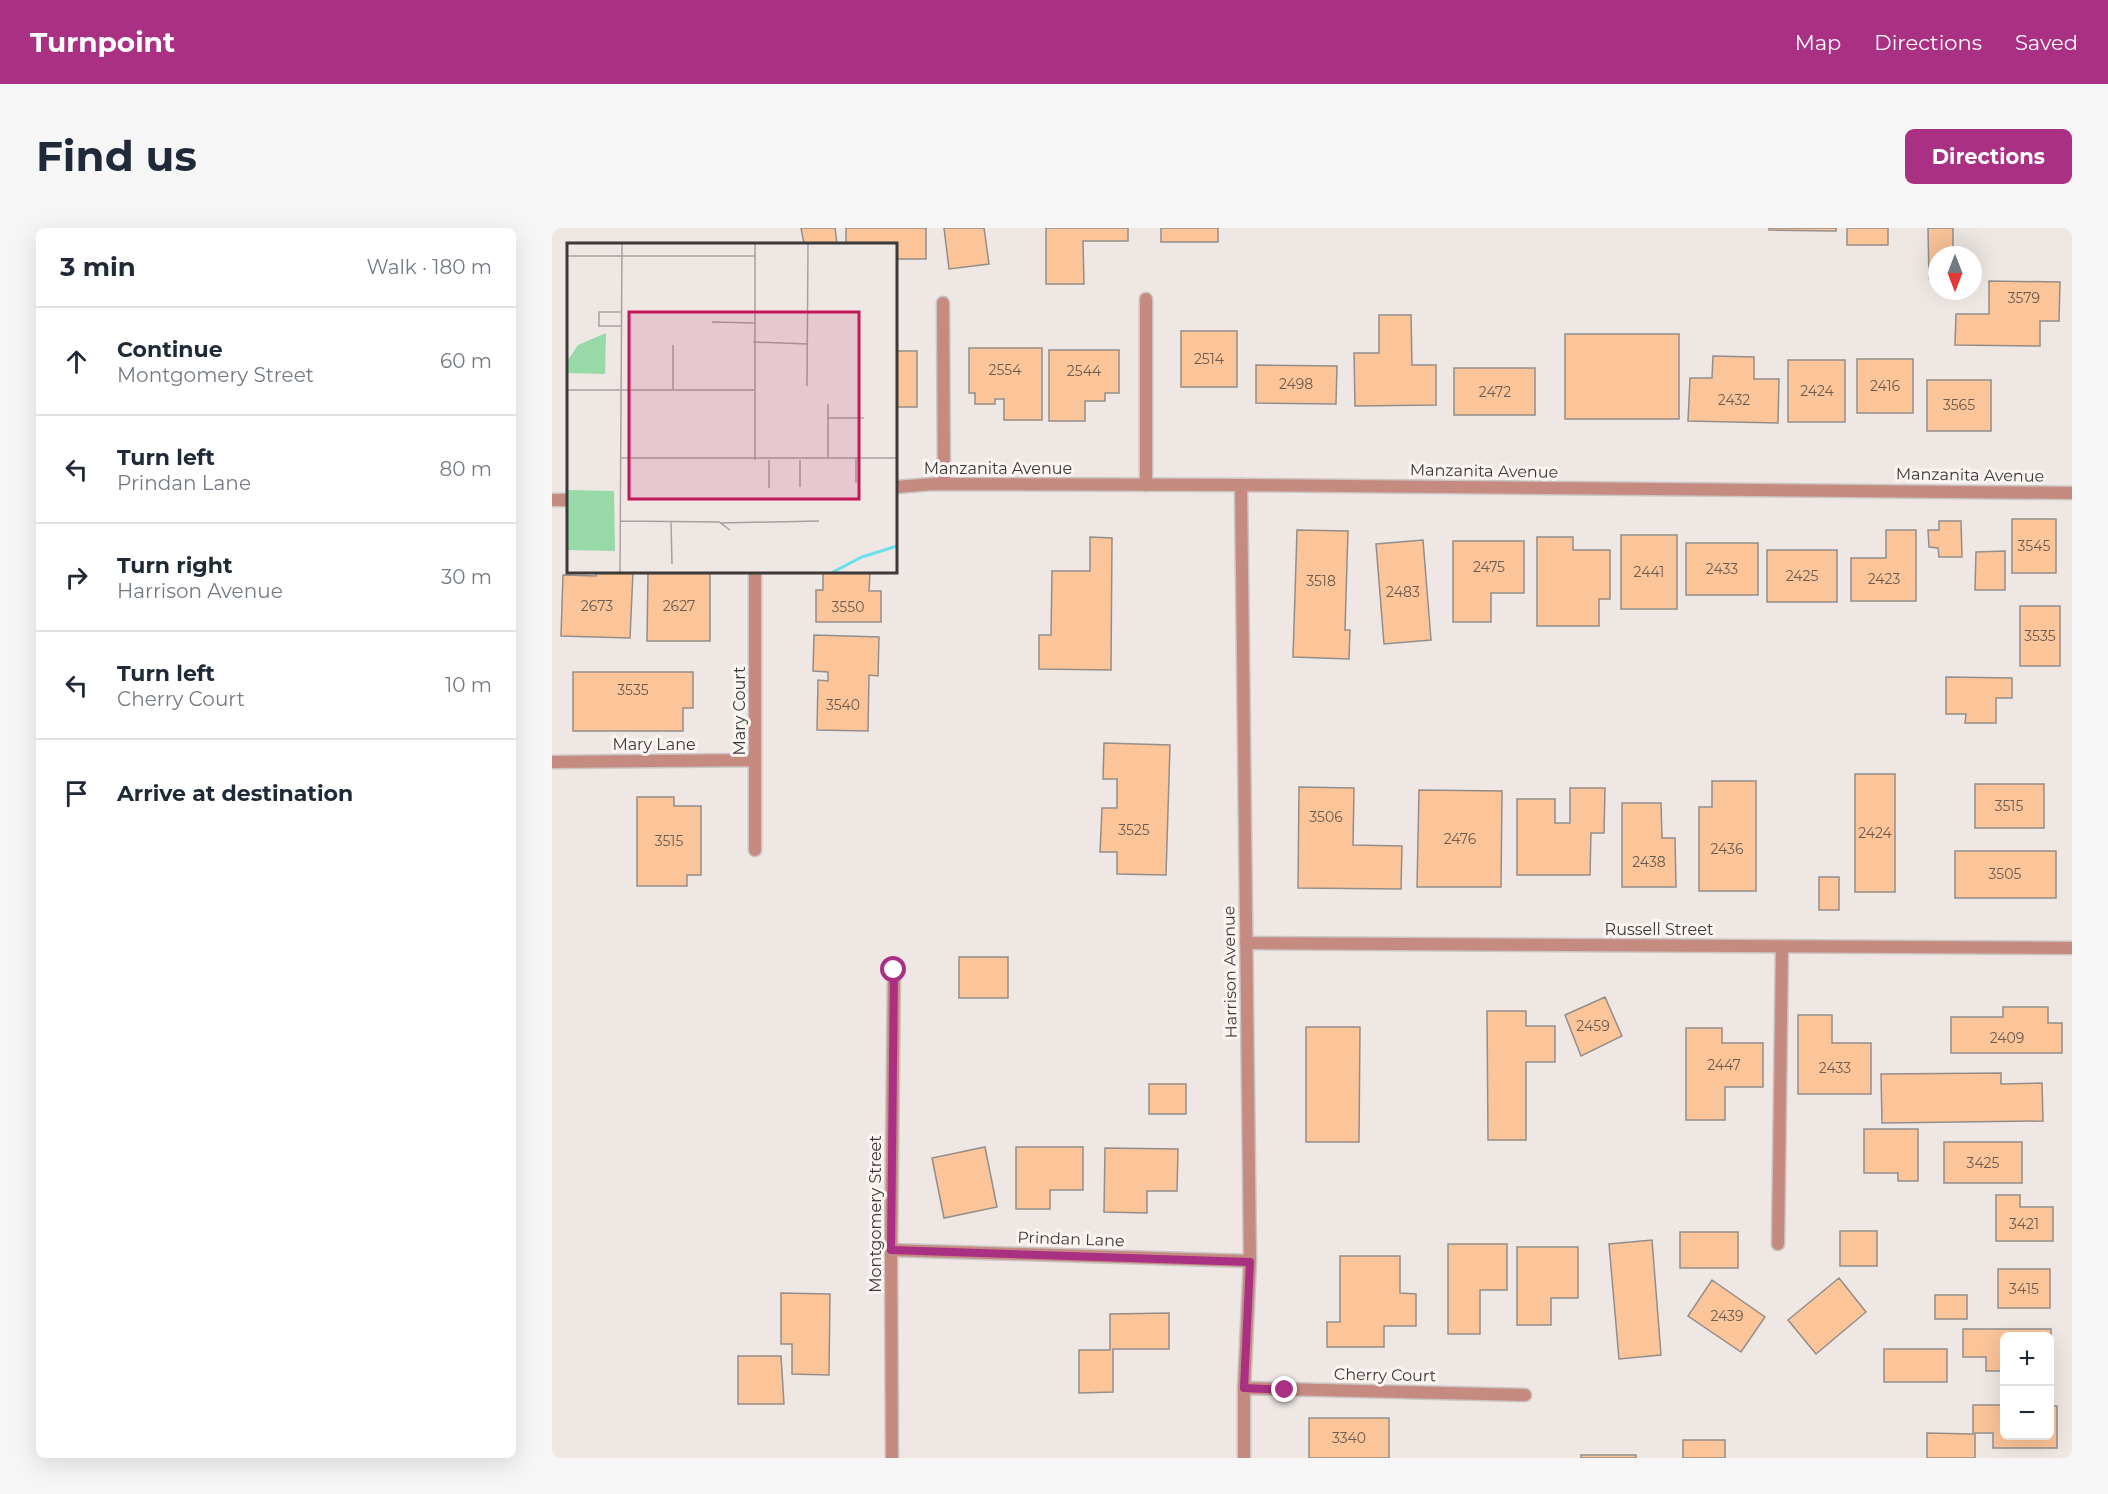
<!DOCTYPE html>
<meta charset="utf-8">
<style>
:root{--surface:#fff;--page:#f6f6f7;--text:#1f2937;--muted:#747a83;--line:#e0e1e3;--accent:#aa3084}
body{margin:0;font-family:Montserrat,sans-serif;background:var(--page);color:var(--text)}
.controls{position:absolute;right:18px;bottom:18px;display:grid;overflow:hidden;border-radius:9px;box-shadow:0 6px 24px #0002}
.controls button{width:54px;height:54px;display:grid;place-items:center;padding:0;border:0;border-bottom:2px solid var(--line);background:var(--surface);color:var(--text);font:30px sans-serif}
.compass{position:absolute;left:1376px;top:18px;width:54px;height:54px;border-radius:50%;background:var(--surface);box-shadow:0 6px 24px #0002;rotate:180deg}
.stop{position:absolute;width:18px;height:18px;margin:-14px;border:4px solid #aa3084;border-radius:50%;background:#fff}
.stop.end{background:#aa3084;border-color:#fff;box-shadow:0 2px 6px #0008}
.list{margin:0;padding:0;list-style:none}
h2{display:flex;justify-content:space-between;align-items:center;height:78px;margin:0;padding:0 24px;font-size:26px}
h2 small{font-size:20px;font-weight:400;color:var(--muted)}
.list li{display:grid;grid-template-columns:39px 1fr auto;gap:18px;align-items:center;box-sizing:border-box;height:108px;padding:0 24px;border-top:2px solid var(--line)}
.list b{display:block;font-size:22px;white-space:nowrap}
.list p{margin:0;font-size:20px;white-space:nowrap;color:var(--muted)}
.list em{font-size:20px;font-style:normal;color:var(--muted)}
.icon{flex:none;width:33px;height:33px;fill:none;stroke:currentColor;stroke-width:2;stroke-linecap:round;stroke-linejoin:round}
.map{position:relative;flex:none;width:1520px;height:1230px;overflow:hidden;border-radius:9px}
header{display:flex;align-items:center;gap:36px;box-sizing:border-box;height:84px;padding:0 30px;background:var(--accent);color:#fff}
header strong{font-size:28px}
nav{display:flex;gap:33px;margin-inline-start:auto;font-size:21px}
.intro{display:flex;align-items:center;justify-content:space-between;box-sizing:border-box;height:144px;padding:0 36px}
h1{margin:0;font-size:42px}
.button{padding:15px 27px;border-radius:9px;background:var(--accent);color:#fff;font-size:21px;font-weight:700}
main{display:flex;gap:36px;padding:0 36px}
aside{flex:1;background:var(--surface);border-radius:9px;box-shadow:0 6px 24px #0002}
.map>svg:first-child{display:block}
.building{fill:#fbc499;stroke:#948e8a;stroke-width:1.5}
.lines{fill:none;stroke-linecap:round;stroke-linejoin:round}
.service-casing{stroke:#cac4c2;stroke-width:15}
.minor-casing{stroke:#cac4c2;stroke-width:15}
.tertiary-casing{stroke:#cac4c2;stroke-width:15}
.service{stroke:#c68b80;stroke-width:12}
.minor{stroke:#c68b80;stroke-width:12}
.tertiary{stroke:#c68b80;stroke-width:12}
.route{stroke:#aa3084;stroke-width:8}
.labels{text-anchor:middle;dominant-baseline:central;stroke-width:6;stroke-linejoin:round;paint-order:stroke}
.number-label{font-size:14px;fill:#6c5c50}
.street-label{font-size:16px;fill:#3c3938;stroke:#fbf5f1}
.inset-river{fill:none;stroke:#6cdfec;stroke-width:3}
.inset-road{fill:none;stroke:#a7a19f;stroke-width:1.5}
.view{fill:#c2185b;fill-opacity:0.15;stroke:#c2185b;stroke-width:3}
.inset-edge{fill:none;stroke:#3c3938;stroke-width:3}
</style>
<header>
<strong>Turnpoint</strong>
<nav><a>Map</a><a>Directions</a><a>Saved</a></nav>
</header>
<div class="intro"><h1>Find us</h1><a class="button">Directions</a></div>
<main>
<aside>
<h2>3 min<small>Walk · 180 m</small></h2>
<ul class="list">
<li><svg class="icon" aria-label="ahead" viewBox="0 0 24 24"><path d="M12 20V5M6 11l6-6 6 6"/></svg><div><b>Continue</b><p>Montgomery Street</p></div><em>60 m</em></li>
<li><svg class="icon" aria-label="left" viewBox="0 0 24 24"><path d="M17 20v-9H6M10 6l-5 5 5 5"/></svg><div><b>Turn left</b><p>Prindan Lane</p></div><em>80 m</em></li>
<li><svg class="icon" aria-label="right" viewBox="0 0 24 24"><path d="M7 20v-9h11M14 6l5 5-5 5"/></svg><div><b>Turn right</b><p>Harrison Avenue</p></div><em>30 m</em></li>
<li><svg class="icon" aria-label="left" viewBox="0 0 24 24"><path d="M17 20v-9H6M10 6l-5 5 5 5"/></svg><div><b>Turn left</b><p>Cherry Court</p></div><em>10 m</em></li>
<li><svg class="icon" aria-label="arrive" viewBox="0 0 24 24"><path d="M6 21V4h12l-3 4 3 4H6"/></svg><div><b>Arrive at destination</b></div></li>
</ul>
</aside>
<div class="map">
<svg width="1520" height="1230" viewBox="0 0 1520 1230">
<rect width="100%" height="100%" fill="#eee7e4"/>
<path class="building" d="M 249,0 L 283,0 L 285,16 L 252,16 Z
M 294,0 L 374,0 L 374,31 L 344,31 L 344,16 L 294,16 Z
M 392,0 L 432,0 L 437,36 L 397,41 Z
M 494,0 L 576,0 L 576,13 L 531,13 L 532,56 L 494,56 Z
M 609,0 L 666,0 L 666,14 L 609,14 Z
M 1217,0 L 1284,0 L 1284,3 L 1217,2 Z
M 1295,0 L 1336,0 L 1336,17 L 1295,17 Z
M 1376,0 L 1401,0 L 1401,27 L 1385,27 L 1385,51 L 1377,51 Z
M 1437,53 L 1508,54 L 1507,93 L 1488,93 L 1488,118 L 1403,117 L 1404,86 L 1437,86 Z
M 827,87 L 859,87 L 860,137 L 884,137 L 884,177 L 803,178 L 802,125 L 827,125 Z
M 629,103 L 685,103 L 685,159 L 629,159 Z
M 1013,106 L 1127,106 L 1127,191 L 1013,191 Z
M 417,120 L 490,120 L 490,192 L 452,192 L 452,171 L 443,171 L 443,176 L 423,176 L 423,165 L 417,165 Z
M 497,122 L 567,122 L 567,165 L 553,165 L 553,173 L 533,173 L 533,193 L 497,193 Z
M 344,123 L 365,123 L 365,179 L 344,179 Z
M 1161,128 L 1202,129 L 1202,151 L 1227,151 L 1226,195 L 1136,193 L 1138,150 L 1160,150 Z
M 1305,131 L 1361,131 L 1361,185 L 1305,185 Z
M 1236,132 L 1293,132 L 1293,194 L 1236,194 Z
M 704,137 L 785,138 L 784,176 L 704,175 Z
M 902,140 L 983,140 L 983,187 L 902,187 Z
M 1375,152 L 1439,152 L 1439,203 L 1375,203 Z
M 1460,291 L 1504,291 L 1504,345 L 1460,345 Z
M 1387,293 L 1409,293 L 1410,329 L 1387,329 L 1386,320 L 1377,319 L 1376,302 L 1387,302 Z
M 745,302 L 796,303 L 793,402 L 798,402 L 797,431 L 741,429 Z
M 1334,302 L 1364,302 L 1364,373 L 1299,373 L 1299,330 L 1334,330 Z
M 1069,307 L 1125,307 L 1125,381 L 1069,381 Z
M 538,309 L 560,310 L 559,442 L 487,441 L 487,407 L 499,407 L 500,343 L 538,343 Z
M 985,309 L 1021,309 L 1021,322 L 1058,322 L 1058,371 L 1047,371 L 1047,398 L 985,398 Z
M 871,312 L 879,412 L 832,416 L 824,316 Z
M 901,313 L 972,313 L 972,365 L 939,365 L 939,394 L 901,394 Z
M 1134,315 L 1206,315 L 1206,367 L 1134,367 Z
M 1215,322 L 1285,322 L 1285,374 L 1215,374 Z
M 1453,323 L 1453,362 L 1423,362 L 1424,324 Z
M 44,344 L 81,344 L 78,410 L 9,408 L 11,347 L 44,348 Z
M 96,344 L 158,344 L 158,413 L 95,413 Z
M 271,344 L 318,344 L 317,363 L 329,363 L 329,394 L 264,394 L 264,362 L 271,362 Z
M 1468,378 L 1508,378 L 1508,438 L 1468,438 Z
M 262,407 L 327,409 L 326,448 L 317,447 L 316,503 L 265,502 L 266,452 L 276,453 L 276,444 L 261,443 Z
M 21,444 L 141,444 L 141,480 L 131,480 L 131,503 L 21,503 Z
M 1394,449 L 1460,450 L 1460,470 L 1444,470 L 1444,495 L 1413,495 L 1414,486 L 1394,486 Z
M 552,515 L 618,517 L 614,647 L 565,646 L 565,624 L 548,624 L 550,580 L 565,580 L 565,551 L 551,551 Z
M 1303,546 L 1343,546 L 1343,664 L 1303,664 Z
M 1160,553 L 1204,553 L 1204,663 L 1147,663 L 1147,579 L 1160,579 Z
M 1423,556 L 1492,556 L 1492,600 L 1423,600 Z
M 747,559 L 802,560 L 801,617 L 850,618 L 849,661 L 746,660 Z
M 1018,560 L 1053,560 L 1052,605 L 1039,605 L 1038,647 L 965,647 L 965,571 L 1003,571 L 1003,595 L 1018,595 Z
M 867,562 L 950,563 L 949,659 L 865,659 Z
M 85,569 L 122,569 L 122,578 L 149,578 L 149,647 L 135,647 L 135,658 L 85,658 Z
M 1070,575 L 1109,575 L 1110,610 L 1123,610 L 1124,659 L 1070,659 Z
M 1403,623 L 1504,623 L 1504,670 L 1403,670 Z
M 1267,649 L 1287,649 L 1287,682 L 1267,682 Z
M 407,729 L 456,729 L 456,770 L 407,770 Z
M 1053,769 L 1070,808 L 1029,828 L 1013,787 Z
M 1451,779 L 1496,779 L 1496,795 L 1510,795 L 1510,825 L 1399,825 L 1399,789 L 1451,789 Z
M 935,783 L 974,783 L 974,798 L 1003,798 L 1003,834 L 974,834 L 974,912 L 936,912 Z
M 1246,787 L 1280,787 L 1280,815 L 1319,815 L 1319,866 L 1246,866 Z
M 754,799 L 808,799 L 807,914 L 754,914 Z
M 1134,800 L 1170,800 L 1170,815 L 1211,815 L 1211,859 L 1173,859 L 1173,892 L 1134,892 Z
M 1449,845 L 1449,856 L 1490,855 L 1491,893 L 1330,895 L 1329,846 Z
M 597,856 L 634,856 L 634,886 L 597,886 Z
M 1312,901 L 1366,901 L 1366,953 L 1346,953 L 1346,945 L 1312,945 Z
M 1392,914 L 1470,914 L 1470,955 L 1392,955 Z
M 433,919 L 445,979 L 392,990 L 380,930 Z
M 464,919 L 531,919 L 531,962 L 498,962 L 498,981 L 464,981 Z
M 553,920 L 626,921 L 625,963 L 595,963 L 595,985 L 552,984 Z
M 1444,967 L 1468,967 L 1468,979 L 1501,979 L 1501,1013 L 1444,1013 Z
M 1288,1003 L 1325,1003 L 1325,1038 L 1288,1038 Z
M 1128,1004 L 1186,1004 L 1186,1040 L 1128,1040 Z
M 1100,1012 L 1109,1127 L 1067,1131 L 1057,1016 Z
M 896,1016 L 955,1016 L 955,1062 L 928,1062 L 928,1106 L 896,1106 Z
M 965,1019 L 1026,1019 L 1026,1070 L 999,1070 L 999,1097 L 965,1097 Z
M 788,1028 L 848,1028 L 848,1065 L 864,1066 L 864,1098 L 832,1098 L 832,1119 L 775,1119 L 775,1094 L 788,1094 Z
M 1446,1041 L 1498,1041 L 1498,1080 L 1446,1080 Z
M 1287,1050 L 1314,1084 L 1264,1126 L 1236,1092 Z
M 1160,1052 L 1213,1089 L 1189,1124 L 1136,1088 Z
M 229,1065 L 278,1066 L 277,1147 L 240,1146 L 240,1116 L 229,1116 Z
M 1383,1067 L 1415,1067 L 1415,1091 L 1383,1091 Z
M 617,1085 L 617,1121 L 561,1121 L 561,1164 L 527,1165 L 527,1122 L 558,1122 L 558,1086 Z
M 1411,1101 L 1499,1101 L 1499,1143 L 1498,1108 L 1452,1108 L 1452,1143 L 1434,1143 L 1434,1129 L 1411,1129 Z
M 1332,1121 L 1395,1121 L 1395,1154 L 1332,1154 Z
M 186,1128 L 229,1128 L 232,1176 L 186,1176 Z
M 1421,1177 L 1452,1177 L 1452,1208 L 1498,1208 L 1498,1178 L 1505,1178 L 1505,1220 L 1441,1220 L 1441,1205 L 1423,1205 L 1423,1230 L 1375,1230 L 1375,1205 L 1421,1206 Z
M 757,1190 L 837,1190 L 837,1230 L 757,1230 Z
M 1131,1212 L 1173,1212 L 1173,1230 L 1131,1230 Z
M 1029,1227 L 1084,1227 L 1084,1230 L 1029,1230 Z"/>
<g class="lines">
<g class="service-casing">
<path id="service" d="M 594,71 L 594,257
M 1226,1016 L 1230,719"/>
</g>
<g class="minor-casing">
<path id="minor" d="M 391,75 L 392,256
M 344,259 L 381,256 L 689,257
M 0,272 L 16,272
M 203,344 L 203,622
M 0,534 L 203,532
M 694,715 L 1520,720
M 339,1022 L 698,1033
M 692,1160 L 973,1167
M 340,1230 L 339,1022 L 342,742"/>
</g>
<g class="tertiary-casing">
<path id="tertiary" d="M 692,1230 L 692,1160 L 698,1033 L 689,257 L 1520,265"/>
</g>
<use href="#service" class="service"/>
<use href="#minor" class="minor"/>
<use href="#tertiary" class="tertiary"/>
</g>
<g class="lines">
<path class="route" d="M 342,742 L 339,1022 L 698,1034 L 692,1160 L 733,1162"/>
</g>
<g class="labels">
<g class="number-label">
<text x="1472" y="70">3579</text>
<text x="657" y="131">2514</text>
<text x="453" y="142">2554</text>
<text x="532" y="143">2544</text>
<text x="744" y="156">2498</text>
<text x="1333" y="158">2416</text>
<text x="1265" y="163">2424</text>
<text x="943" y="164">2472</text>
<text x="1182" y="172">2432</text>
<text x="1407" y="177">3565</text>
<text x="1482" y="318">3545</text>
<text x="937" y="339">2475</text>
<text x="1170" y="341">2433</text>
<text x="1097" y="344">2441</text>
<text x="1250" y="348">2425</text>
<text x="1332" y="351">2423</text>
<text x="769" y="353">3518</text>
<text x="851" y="364">2483</text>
<text x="45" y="378">2673</text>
<text x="127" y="378">2627</text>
<text x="296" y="379">3550</text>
<text x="1488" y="408">3535</text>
<text x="81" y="462">3535</text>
<text x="291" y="477">3540</text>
<text x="1457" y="578">3515</text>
<text x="774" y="589">3506</text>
<text x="582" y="602">3525</text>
<text x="1323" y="605">2424</text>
<text x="908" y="611">2476</text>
<text x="117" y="613">3515</text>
<text x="1175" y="621">2436</text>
<text x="1097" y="634">2438</text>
<text x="1453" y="646">3505</text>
<text x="1041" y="798">2459</text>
<text x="1455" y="810">2409</text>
<text x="1172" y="837">2447</text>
<text x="1283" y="840">2433</text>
<text x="1431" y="935">3425</text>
<text x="1472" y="996">3421</text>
<text x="1472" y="1061">3415</text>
<text x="1175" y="1088">2439</text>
<text x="797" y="1210">3340</text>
</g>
<g class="street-label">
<text x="446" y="240">Manzanita Avenue</text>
<text transform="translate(932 243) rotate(1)">Manzanita Avenue</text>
<text transform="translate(1418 247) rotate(1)">Manzanita Avenue</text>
<text transform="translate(187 483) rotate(-90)">Mary Court</text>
<text x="102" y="516">Mary Lane</text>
<text x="1107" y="701">Russell Street</text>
<text transform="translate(678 744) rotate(-91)">Harrison Avenue</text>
<text transform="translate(323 986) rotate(-90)">Montgomery Street</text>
<text transform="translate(519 1011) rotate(2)">Prindan Lane</text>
<text transform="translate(833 1147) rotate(1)">Cherry Court</text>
</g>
</g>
<g transform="translate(15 15)">
<rect width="330" height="330" fill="#eee7e4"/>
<path d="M 39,90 L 38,131 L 0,130 L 1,117 L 11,102 ZM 0,247 L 47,248 L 48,308 L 0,307 Z" fill="#97daa7"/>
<path class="inset-river" d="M 264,330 L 295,314 L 330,303"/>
<path class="inset-road" d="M 0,13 L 188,13M 145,79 L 187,80M 54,83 L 32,83 L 32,69 L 55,69M 186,99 L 241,101M 240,143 L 241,0M 0,147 L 187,147M 106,147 L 106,102M 261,161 L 261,214M 261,175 L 297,175M 54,215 L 330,215M 188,217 L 188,0M 202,217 L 202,245M 233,217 L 233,244M 289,240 L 289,214M 54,278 L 152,279 L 163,287M 104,279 L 105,321M 153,280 L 252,278M 53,330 L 55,0"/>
<path class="view" d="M 62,69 L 292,69 L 292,256 L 62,256 Z"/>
<rect width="330" height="330" class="inset-edge"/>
</g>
</svg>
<div class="controls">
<button>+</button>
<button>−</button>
</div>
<svg class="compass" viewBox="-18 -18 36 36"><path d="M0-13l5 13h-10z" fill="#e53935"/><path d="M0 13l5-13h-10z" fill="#747a83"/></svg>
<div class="stop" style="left:342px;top:742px"></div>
<div class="stop end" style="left:733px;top:1162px"></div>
</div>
</main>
